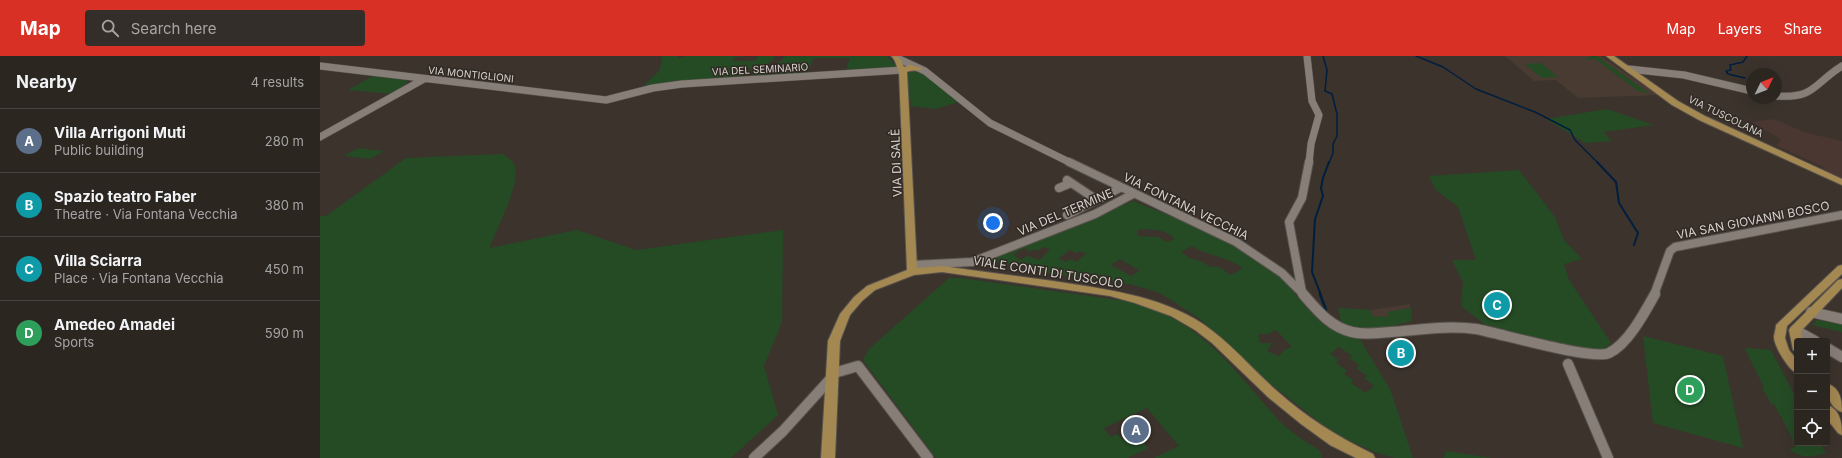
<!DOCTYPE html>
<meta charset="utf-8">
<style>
:root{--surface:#2c2621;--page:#342e2a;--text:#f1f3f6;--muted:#a6a5a5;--line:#48433f;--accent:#d93025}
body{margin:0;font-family:Inter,sans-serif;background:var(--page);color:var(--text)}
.controls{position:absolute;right:12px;bottom:12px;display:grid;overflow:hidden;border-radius:4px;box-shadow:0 4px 16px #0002}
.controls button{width:36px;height:36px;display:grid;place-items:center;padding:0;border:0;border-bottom:1px solid var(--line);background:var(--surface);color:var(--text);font:20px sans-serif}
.compass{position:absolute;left:1426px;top:12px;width:36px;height:36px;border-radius:50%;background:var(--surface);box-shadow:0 4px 16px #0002;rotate:47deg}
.you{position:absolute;left:673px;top:167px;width:14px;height:14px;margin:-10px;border:3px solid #fff;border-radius:50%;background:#1a73e8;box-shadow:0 0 0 6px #1a73e833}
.badge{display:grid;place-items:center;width:26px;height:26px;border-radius:50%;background:var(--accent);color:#fff;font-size:13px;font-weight:700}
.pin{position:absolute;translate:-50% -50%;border:2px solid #fff;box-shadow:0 1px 4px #0006}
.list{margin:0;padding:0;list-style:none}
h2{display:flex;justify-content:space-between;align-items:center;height:52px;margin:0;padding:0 16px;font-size:17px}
h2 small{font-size:13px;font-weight:400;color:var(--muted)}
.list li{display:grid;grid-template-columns:26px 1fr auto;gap:12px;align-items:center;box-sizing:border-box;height:64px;padding:0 16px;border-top:1px solid var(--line)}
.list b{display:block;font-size:15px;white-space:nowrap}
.list p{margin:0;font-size:13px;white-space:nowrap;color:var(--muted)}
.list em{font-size:13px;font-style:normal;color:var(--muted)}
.icon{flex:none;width:22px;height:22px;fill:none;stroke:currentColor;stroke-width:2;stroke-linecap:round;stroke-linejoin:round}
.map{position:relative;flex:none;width:1522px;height:402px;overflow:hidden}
header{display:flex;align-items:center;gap:24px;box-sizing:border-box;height:56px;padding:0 20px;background:var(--accent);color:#fff}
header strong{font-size:19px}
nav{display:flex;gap:22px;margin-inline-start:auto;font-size:14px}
.search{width:280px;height:36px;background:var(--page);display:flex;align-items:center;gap:10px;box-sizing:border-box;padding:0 14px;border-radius:4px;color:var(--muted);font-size:15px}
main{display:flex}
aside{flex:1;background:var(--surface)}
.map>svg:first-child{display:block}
.built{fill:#493b31}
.medical{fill:#4a3731}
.green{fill:#254b25;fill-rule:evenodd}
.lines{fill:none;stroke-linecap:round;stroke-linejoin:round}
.stream-far2{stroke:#001e3f;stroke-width:1.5}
.stream-far1{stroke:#001e3f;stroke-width:2}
.stream{stroke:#001e3f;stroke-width:2.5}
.minor-far2-casing{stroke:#58514c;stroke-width:8}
.minor-far1-casing{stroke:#58514c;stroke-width:10}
.minor-casing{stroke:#58514c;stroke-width:12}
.major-casing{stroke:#58514c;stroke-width:2}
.minor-far2{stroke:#877e77;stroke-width:7}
.minor-far1{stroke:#877e77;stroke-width:8}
.minor{stroke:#877e77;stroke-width:10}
.major{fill:#a48852;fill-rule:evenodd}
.labels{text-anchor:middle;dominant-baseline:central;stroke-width:3;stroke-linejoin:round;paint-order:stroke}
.far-street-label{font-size:10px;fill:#d6d1cd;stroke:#312923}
.street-label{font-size:12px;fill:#d6d1cd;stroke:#312923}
</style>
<header>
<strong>Map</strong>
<div class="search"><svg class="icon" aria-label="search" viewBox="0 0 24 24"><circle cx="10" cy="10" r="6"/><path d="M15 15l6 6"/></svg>Search here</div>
<nav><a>Map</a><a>Layers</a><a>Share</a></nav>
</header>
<main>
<aside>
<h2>Nearby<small>4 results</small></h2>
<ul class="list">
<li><span class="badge" style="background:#5c6f8a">A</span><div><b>Villa Arrigoni Muti</b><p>Public building</p></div><em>280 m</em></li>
<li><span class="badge" style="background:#0f9aa8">B</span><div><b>Spazio teatro Faber</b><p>Theatre · Via Fontana Vecchia</p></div><em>380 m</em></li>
<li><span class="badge" style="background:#0f9aa8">C</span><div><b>Villa Sciarra</b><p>Place · Via Fontana Vecchia</p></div><em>450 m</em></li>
<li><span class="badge" style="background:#2e9e5b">D</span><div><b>Amedeo Amadei</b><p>Sports</p></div><em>590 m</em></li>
</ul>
</aside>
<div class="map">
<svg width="1522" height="402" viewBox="0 0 1522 402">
<rect width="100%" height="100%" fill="#3b332c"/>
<path class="built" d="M 1185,0 L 1281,0 L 1338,39 L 1258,42 L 1236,24 L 1214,25 Z
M 1090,248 L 1092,265 L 1052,275 L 1018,252 L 1050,254 Z"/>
<path class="medical" d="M 1454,63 L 1487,77 L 1522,85 L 1522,122 L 1501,113 L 1504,111 L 1459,91 L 1457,89 L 1461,85 L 1459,82 L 1432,66 Z"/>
<path class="green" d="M 342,0 L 358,0 L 358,2 L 367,0 L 428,0 L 415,1 L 413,5 L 435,5 L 438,0 L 455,0 L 453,5 L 449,6 L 447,13 L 473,12 L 474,8 L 457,9 L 458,6 L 462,5 L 464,0 L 569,0 L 567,2 L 570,3 L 579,13 L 526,14 L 530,2 L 497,2 L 493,3 L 487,19 L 436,21 L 437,19 L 432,19 L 434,12 L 398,14 L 398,15 L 430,14 L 427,21 L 318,35 L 340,14 Z
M 1269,0 L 1277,0 L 1330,38 L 1318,35 L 1275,3 L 1267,4 L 1264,2 L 1271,2 Z
M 1221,7 L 1238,21 L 1222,22 L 1205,8 Z
M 599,13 L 630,38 L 629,40 L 639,46 L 615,53 L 590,50 L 592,46 L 589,44 L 587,15 Z
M 61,20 L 82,22 L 87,25 L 86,28 L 74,38 L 28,34 L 51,21 Z
M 1287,53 L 1334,69 L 1283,76 L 1292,85 L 1265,87 L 1226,63 Z
M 38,92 L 64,95 L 50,103 L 24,100 Z
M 183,98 C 186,100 190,103 193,106 C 205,122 175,174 170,192 L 257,174 L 316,194 L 463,174 L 462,266 L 444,310 L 458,359 L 411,402 L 0,402 L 0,160 L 6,160 L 86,102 Z
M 1199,114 L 1235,161 L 1244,184 L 1262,203 L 1244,208 L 1249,224 L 1291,287 L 1283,294 L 1273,294 L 1202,279 L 1164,268 L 1141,250 L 1143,226 L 1132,204 L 1156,204 L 1138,151 L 1116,134 L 1109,120 Z
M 813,145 L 883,173 L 903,184 L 956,216 L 998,264 L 1028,280 L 1039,282 L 1070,333 L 1093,402 L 1074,402 L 1052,395 L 1024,382 L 999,366 L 923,306 L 880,263 L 840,237 L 809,228 L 726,217 L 700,209 L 664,205 ZM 818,174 C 832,173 845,173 855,183 L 847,186 L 838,181 L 818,180 ZM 872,190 C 888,200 907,201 923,212 L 911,219 L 899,211 L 890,211 L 881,205 L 871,203 L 861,196 ZM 722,191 L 730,193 L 720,204 L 707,200 L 700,204 L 693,198 L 705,192 L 710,196 L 713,193 L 718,195 ZM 750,194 L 756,197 L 760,195 L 766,198 L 756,206 L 750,203 L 745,206 L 739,202 ZM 800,203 L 819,214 L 819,215 L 811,220 L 791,209 ZM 956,274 L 972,291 L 964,294 L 959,300 L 947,295 L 952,287 L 940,287 L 938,278 L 948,278 ZM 1019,291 L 1032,300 L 1029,302 L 1039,309 L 1036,312 L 1047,320 L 1044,322 L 1054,330 L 1045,337 L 1031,327 L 1034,325 L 1024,318 L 1027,315 L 1016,307 L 1019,304 L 1010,298 Z
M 629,222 L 641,222 L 806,245 C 862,258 892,287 929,330 C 941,344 953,360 968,373 C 978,381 990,388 1000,395 L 1002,402 L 834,402 L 859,390 L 827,352 L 784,372 L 790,381 L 798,378 L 802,383 L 815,377 L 828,392 L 808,402 L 616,402 L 543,304 L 549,293 Z
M 1018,252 L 1050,254 L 1052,260 L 1069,261 L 1067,256 L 1091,252 L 1092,265 L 1052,275 L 1022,270 Z
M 1497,264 L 1522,268 L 1522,276 L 1492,269 Z
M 1323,280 L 1403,300 L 1423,392 L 1333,367 Z
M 1427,292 L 1451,294 L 1477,344 L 1477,387 L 1500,387 L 1506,397 C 1487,402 1485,402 1469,394 L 1475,391 L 1471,380 L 1454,348 L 1451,348 L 1442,331 L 1444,331 L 1425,293 Z
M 1126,395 L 1172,402 L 1124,402 Z"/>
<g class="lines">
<path class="stream-far2" d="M 1003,0 L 1007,14 L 1005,35 L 1012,38 L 1017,58 L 1017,80 L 1013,88 L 1013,97 L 1009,107
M 1096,0 L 1123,11 L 1156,33 L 1215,56 L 1250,74 L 1255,84 L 1278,107
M 1425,22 L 1408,18 L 1406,15 L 1411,14 L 1410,9 L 1423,6 L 1427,0"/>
<path class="stream-far1" d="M 1277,106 L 1296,126 L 1299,147 L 1318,177 L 1314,189
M 1001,239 L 992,216 L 995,163 L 1003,140 L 1001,132 L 1003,122 L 1009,106"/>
<path class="stream" d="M 1000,238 L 1006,254"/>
<g class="minor-far2-casing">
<path id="minor-far2" d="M 987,0 L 992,45 L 999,59 L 991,88 L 989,107
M 577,2 L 605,15 L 670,67 L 751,107
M 0,10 L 286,44 L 333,32 L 362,28 L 583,14
M 1309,13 L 1364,19 L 1432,35
M 1456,40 C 1495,43 1493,28 1522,10
M 0,81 L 104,23"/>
</g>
<g class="minor-far1-casing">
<path id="minor-far1" d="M 749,106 L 916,186 L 962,217 L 984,239
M 747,124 L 777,144
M 739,132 L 751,127
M 747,159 L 800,132
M 592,209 L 652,206 L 775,158 L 813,138
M 982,236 L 969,166 L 982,142 L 989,106
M 1334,239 L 1350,195 L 1355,191 L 1522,159"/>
</g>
<g class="minor-casing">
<path id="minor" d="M 983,238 C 997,254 1010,271 1032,276 C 1045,279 1058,277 1071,276 C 1099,274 1128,269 1156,273 C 1179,277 1273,305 1289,297 C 1308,288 1325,256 1335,238
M 1491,256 L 1522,263
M 1475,274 L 1495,285
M 1507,292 L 1522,301
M 1248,308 L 1288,402
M 514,317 L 538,310 L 608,402
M 434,402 L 463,375 L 513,320"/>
</g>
<g class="major-casing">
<path id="major" d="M 571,0 L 579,1 L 584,11 L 590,9 L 603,12 C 599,16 592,13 587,16 L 597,212 L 622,210 C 659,215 696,220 733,225 C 784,233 839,239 883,268 C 911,287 932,313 957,335 C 986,361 1018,381 1053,398 L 1055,402 L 1036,402 L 1010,389 L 981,368 L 949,342 L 892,287 L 875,274 L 851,260 L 815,247 L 790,240 L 622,216 L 594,219 L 555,234 L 542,245 L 530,259 L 520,285 L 515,402 L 501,402 L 508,285 L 520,258 L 534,241 L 547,230 L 587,214 L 579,16 L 574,3 Z
M 1286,0 L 1294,0 L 1358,45 L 1385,60 L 1522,123 L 1522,129 L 1379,64 L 1352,49 Z
M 1522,209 L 1522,218 L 1467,270 L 1465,282 L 1469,294 L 1477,304 L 1477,317 C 1469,315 1454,290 1454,281 C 1454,278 1456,273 1456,269 L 1518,210 Z
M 1522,223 L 1522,232 L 1481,275 L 1482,285 L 1477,285 L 1477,295 L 1473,294 L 1469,274 L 1471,271 L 1518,224 Z
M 1507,328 C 1520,331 1522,344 1522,356 C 1510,352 1507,339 1507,328 Z
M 1507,349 C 1520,353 1522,367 1522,379 L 1518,377 L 1507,363 Z"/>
</g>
<use href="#minor-far2" class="minor-far2"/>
<use href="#minor-far1" class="minor-far1"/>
<use href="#minor" class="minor"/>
<use href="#major" class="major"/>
</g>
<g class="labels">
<g class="far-street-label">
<text transform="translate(440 13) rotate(-3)">VIA DEL SEMINARIO</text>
<text transform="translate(151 18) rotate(6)">VIA MONTIGLIONI</text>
<text transform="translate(1406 60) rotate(26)">VIA TUSCOLANA</text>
</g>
<g class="street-label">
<text transform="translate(576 107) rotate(-92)">VIA DI SALÈ</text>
<text transform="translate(866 150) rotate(26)">VIA FONTANA VECCHIA</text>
<text transform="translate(745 156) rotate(-23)">VIA DEL TERMINE</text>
<text transform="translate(1433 164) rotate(-11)">VIA SAN GIOVANNI BOSCO</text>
<text transform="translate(728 216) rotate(9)">VIALE CONTI DI TUSCOLO</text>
</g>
</g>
</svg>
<div class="controls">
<button>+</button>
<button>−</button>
<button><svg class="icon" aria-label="locate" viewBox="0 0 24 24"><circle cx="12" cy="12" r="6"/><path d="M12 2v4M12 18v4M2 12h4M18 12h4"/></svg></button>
</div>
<svg class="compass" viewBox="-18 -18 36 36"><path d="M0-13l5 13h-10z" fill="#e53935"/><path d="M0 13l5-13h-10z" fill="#a6a5a5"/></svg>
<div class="you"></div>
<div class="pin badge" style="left:816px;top:374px;background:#5c6f8a">A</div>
<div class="pin badge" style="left:1081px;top:297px;background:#0f9aa8">B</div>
<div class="pin badge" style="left:1177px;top:249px;background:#0f9aa8">C</div>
<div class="pin badge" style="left:1370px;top:334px;background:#2e9e5b">D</div>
</div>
</main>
